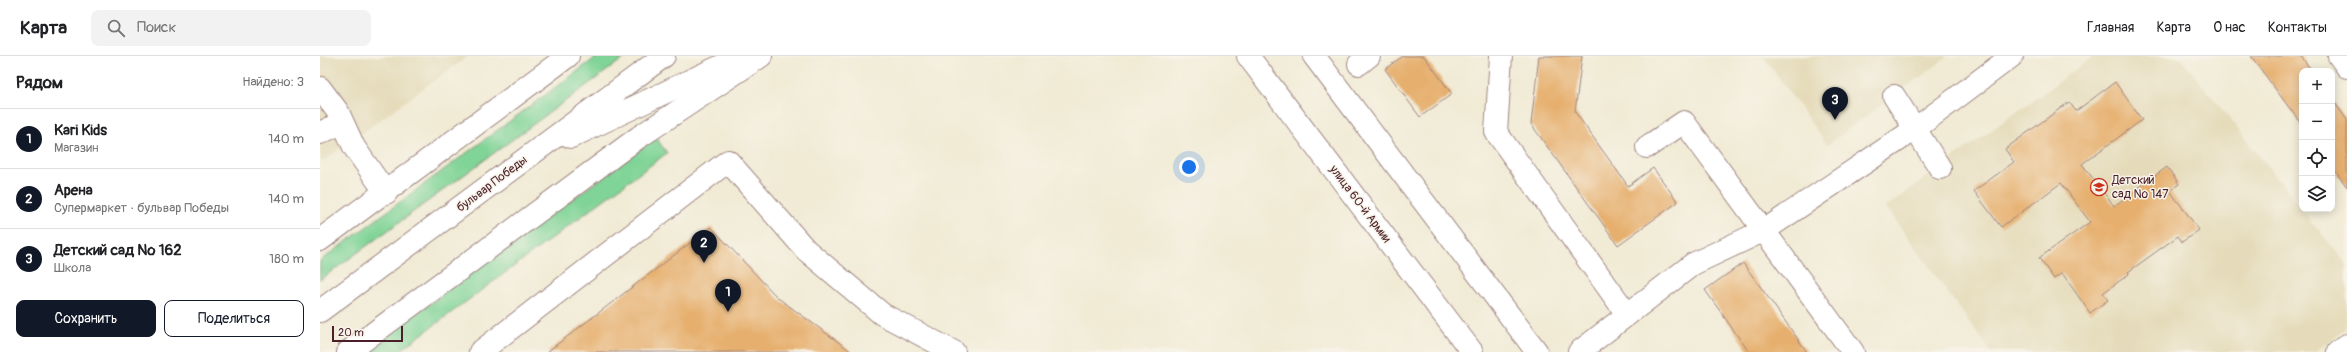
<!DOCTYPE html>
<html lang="ru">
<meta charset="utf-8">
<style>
:root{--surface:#fff;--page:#f2f2f2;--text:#202124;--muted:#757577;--line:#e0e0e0;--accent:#111827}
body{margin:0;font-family:Pangolin,sans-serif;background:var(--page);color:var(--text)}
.controls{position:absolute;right:12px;top:12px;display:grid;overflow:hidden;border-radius:8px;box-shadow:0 2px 10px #0003}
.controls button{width:36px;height:36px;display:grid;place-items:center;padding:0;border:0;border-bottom:1px solid var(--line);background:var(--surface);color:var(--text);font:20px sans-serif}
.scale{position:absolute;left:12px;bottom:10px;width:71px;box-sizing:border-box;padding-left:4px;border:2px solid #4a1f2b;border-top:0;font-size:11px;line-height:14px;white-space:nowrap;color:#4a1f2b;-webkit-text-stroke:3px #f7f3e8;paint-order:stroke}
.you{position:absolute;left:869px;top:111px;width:14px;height:14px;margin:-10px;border:3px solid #fff;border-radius:50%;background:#1a73e8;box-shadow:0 0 0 6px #1a73e833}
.badge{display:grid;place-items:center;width:26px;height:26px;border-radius:50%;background:var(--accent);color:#fff;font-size:13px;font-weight:700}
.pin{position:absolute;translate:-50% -33px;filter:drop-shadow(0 1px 2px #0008)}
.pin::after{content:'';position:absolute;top:21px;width:14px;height:12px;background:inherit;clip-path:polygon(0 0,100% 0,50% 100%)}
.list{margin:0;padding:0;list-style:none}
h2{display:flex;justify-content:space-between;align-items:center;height:52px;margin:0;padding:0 16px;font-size:17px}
h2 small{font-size:13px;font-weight:400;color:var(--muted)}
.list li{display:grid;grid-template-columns:26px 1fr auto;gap:12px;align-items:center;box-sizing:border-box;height:60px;padding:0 16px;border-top:1px solid var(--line)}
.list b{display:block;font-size:15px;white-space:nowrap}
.list p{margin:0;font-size:13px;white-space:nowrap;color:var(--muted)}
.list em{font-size:13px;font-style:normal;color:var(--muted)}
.actions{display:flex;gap:8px;padding:12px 16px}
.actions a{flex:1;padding:9px 0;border:1px solid var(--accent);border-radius:8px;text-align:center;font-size:14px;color:var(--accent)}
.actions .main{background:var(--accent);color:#fff}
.icon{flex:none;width:22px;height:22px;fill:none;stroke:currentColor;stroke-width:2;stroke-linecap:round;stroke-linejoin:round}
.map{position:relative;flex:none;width:2027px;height:296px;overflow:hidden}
header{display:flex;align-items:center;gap:24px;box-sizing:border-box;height:56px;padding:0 20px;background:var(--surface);border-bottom:1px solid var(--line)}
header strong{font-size:19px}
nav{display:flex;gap:22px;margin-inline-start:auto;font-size:14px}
.search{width:280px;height:36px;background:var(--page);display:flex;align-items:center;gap:10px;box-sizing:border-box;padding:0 14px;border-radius:8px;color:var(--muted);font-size:15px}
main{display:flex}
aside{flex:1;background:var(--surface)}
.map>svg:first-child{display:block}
.built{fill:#e5dbba}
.green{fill:#80d497;stroke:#657a61}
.building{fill:#e6af6d}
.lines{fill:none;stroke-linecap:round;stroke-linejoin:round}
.minor-casing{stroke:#9e8580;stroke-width:24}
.major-casing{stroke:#9e8580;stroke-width:24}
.minor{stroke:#fff;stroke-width:22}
.major{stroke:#fff;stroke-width:22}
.labels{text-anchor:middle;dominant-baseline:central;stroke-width:3;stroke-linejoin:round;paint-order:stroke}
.poi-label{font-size:12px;fill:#4a1f2b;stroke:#f7f3e8;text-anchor:start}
.street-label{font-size:12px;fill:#4a1f2b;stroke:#f7f3e8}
</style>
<header>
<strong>Карта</strong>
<div class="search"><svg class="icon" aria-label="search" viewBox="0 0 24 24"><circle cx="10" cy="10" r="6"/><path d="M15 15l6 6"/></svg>Поиск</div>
<nav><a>Главная</a><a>Карта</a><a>О нас</a><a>Контакты</a></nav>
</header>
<main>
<aside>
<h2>Рядом<small>Найдено: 3</small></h2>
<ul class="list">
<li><span class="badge">1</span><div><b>Kari Kids</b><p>Магазин</p></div><em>140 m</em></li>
<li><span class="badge">2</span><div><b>Арена</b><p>Супермаркет · бульвар Победы</p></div><em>140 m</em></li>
<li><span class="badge">3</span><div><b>Детский сад № 162</b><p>Школа</p></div><em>180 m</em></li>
</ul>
<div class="actions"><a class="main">Сохранить</a><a>Поделиться</a></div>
</aside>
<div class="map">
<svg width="2027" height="296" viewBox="0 0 2027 296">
<rect width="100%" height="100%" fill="#f7f3e8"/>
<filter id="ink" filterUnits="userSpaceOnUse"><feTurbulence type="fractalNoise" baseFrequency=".025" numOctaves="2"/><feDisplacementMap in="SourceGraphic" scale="8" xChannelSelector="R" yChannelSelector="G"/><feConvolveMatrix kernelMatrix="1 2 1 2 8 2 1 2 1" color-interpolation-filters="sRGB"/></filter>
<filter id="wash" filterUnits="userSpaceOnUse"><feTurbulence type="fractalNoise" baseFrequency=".012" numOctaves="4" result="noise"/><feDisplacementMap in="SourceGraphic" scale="16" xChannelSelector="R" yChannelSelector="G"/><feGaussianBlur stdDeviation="0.9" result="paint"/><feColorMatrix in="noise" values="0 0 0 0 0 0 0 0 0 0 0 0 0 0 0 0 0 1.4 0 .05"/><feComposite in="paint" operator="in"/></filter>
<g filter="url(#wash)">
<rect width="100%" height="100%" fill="#f1ebd5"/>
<path class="built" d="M 0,0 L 148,0 L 2,106 L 0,100 Z
M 1443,0 L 1629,0 L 1507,89 Z
M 1774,0 L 1859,0 L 2027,209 L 2027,272 L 1995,296 L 1671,296 L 1566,151 Z"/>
<path class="green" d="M 278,0 L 307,0 L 0,224 L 0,205 Z
M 336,82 L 347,97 L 78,296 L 44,296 Z"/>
<g id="blocks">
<path class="building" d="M 1083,0 L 1104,0 L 1132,38 L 1100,61 L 1065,13 Z
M 1219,0 L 1262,0 L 1255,56 L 1308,130 L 1333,112 L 1358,146 L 1298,189 L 1211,68 Z
M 1931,0 L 1981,0 L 1992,15 L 1982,15 L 1982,69 Z
M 1795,26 L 1822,64 L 1762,108 L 1794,150 L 1847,111 L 1859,128 L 1850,135 L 1879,174 L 1862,186 L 1858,180 L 1808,216 L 1809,218 L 1783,237 L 1788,244 L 1770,257 L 1742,217 L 1734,223 L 1719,202 L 1770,166 L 1741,127 L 1681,171 L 1654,135 L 1694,106 L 1685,93 L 1749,46 L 1756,55 Z
M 2012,43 L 2027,64 L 2027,131 L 2012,111 Z
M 391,171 L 458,242 L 532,296 L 227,296 Z
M 1423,207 L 1450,244 L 1487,296 L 1429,296 L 1385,234 Z"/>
</g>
</g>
<g filter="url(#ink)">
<use href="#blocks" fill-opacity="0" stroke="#9e8580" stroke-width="1"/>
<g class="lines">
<g class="minor-casing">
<path id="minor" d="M 1181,0 L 1176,76 L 1307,258
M 2019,0 L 2027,11
M 1039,8 L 1049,0
M 0,32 L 18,56 L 34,91 L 66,137
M 1574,40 L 1620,112
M 0,77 L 21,67
M 1327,91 L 1364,66 L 1533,296
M 28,296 L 319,81 L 441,0
M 160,296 L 408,105 L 486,194 L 562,258 L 634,296
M 1259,296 L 1373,208 L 1445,174 L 1595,73 L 1692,0
M 2018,296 L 2027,289"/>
</g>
<g class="major-casing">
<path id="major" d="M 928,0 L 1152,296
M 994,0 L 1217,296
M 251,81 L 422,0
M 0,184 L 248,0
M 0,255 L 344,0"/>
</g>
<use href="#minor" class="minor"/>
<use href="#major" class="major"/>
</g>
</g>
<defs>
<g id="school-ring" transform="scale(0.9)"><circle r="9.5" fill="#f7f3e8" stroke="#c8321e" stroke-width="1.5"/><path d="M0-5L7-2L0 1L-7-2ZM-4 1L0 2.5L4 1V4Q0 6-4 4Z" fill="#c8321e"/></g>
</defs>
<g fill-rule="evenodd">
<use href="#school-ring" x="1779" y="131"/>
</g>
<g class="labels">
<g class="poi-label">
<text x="1792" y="124">Детский<tspan x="1792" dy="14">сад № 147</tspan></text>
</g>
<g class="street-label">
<text transform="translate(172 128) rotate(-37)">бульвар Победы</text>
<text transform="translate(1040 148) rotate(53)">улица 60-й Армии</text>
</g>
</g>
</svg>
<div class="controls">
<button>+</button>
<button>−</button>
<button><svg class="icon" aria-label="locate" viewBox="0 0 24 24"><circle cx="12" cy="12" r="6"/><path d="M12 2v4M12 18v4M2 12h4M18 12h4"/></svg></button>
<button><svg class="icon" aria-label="layers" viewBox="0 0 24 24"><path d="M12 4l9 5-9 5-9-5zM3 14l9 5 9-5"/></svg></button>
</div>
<div class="scale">20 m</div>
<div class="you"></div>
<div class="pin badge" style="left:408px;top:256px">1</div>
<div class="pin badge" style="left:384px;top:207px">2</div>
<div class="pin badge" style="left:1515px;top:64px">3</div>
</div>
</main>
